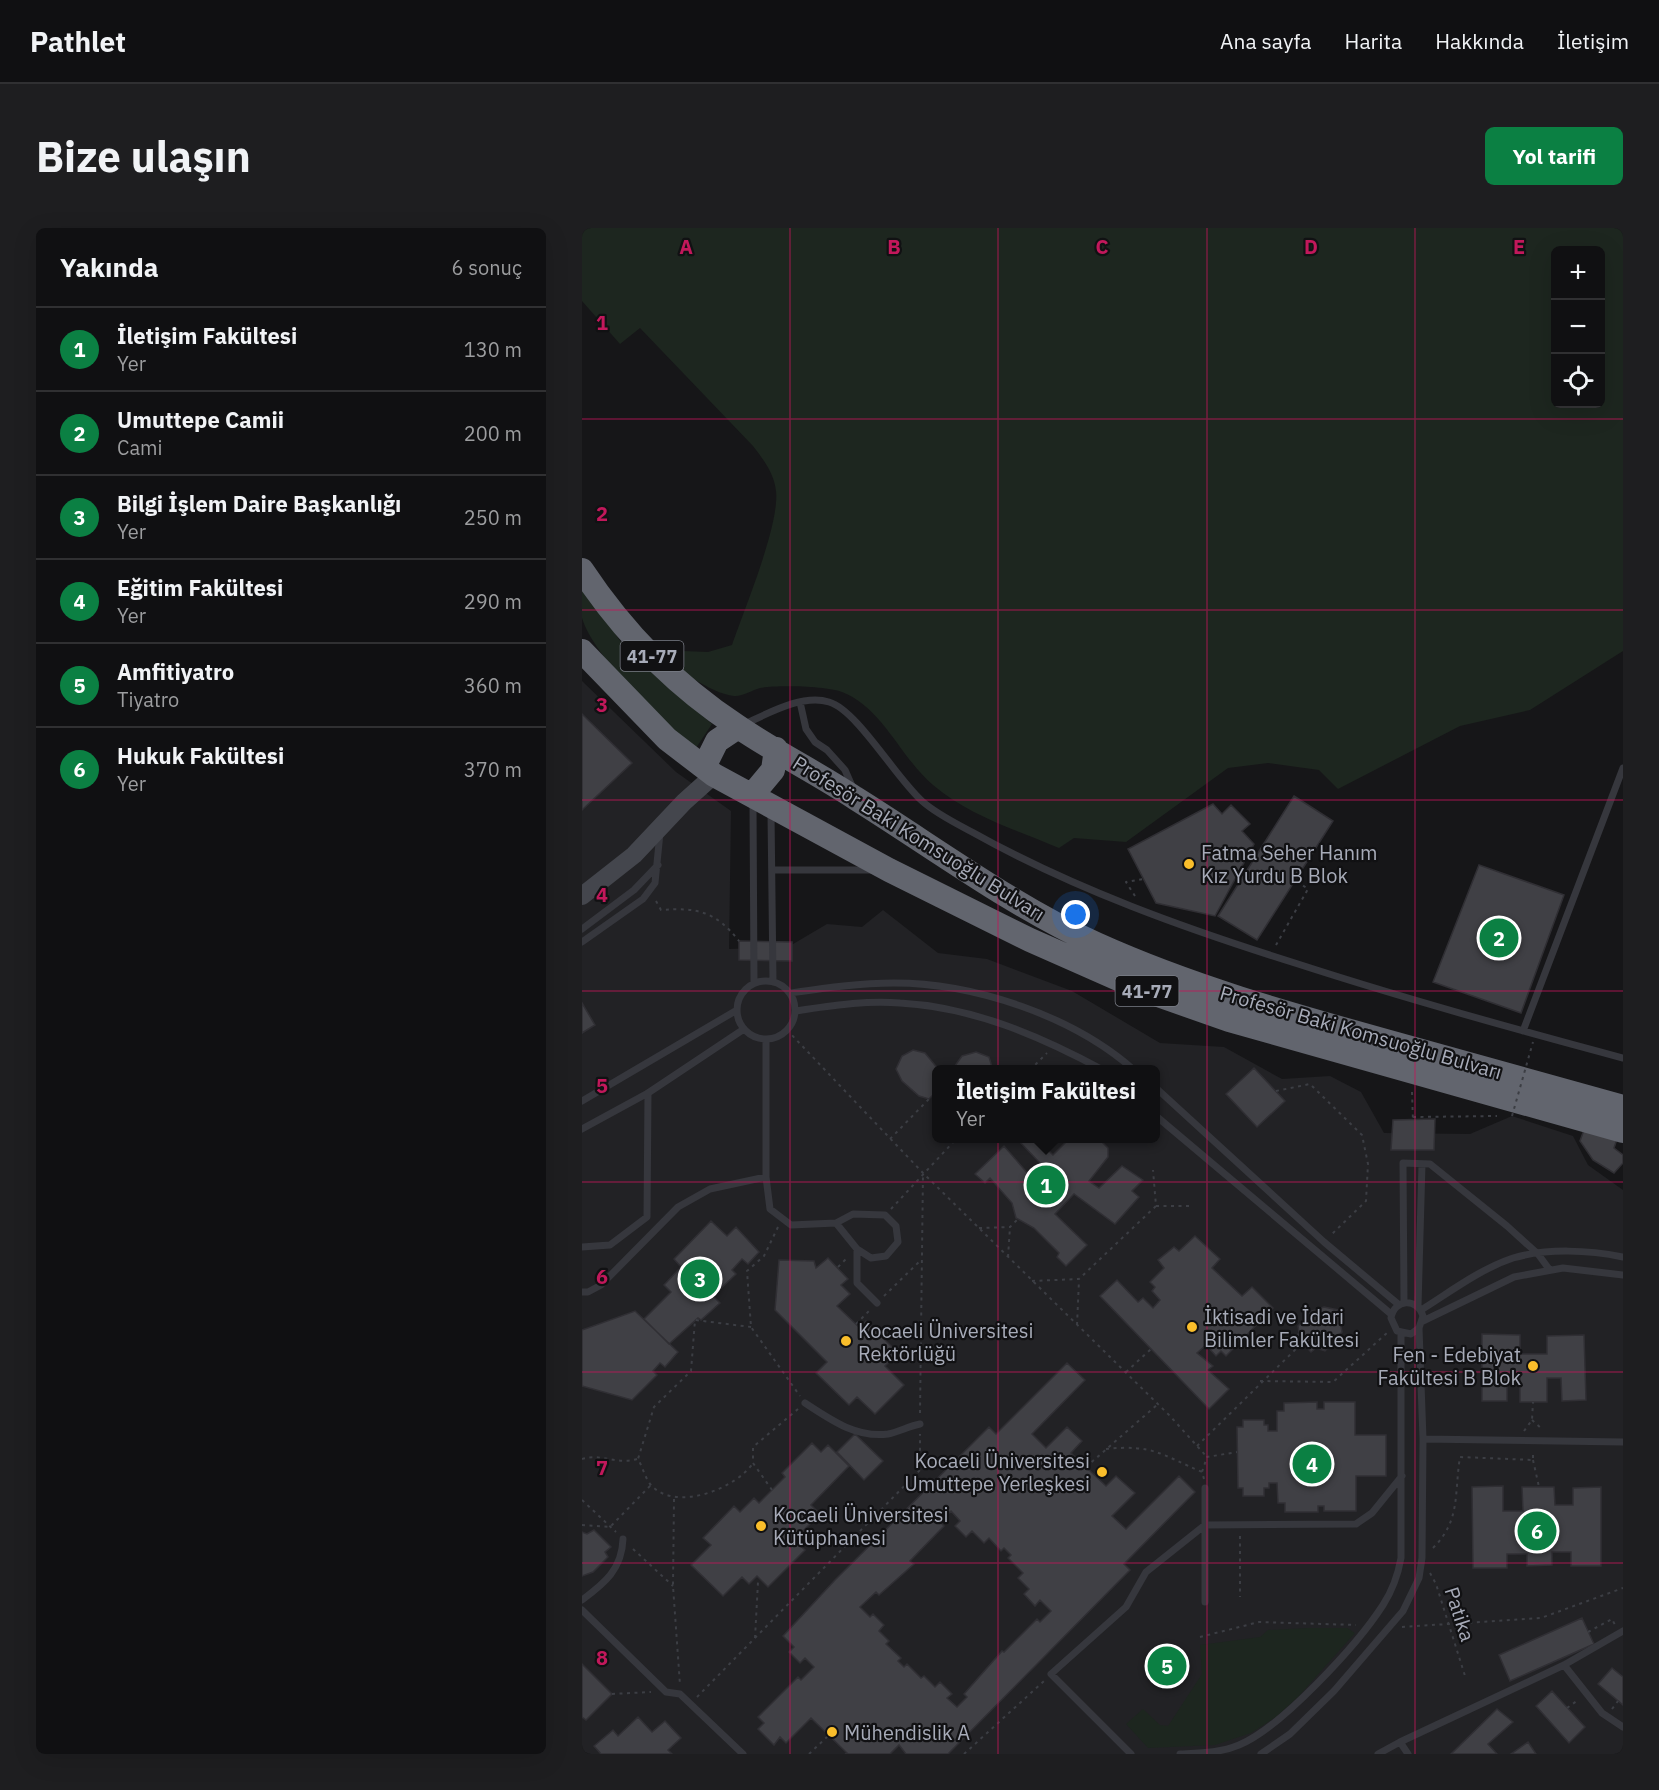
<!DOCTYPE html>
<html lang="tr">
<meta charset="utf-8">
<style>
:root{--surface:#101012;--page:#1e1e20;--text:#f1f3f6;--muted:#9c9d9f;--line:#303032;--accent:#0b8043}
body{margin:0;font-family:"IBM Plex Sans",sans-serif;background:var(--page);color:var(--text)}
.controls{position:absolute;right:18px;top:18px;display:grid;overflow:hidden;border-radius:9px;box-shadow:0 6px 24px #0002}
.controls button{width:54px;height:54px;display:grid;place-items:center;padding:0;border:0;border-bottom:2px solid var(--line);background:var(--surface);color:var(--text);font:30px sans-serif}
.you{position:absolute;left:494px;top:687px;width:21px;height:21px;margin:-15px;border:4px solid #fff;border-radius:50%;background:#1a73e8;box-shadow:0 0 0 9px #1a73e833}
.badge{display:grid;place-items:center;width:39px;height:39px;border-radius:50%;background:var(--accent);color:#fff;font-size:20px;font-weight:700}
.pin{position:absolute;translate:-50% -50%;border:3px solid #fff;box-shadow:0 2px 6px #0006}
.popup{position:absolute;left:350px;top:837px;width:228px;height:78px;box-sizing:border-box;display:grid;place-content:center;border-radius:9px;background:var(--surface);filter:drop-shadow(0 2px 4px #0005);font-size:20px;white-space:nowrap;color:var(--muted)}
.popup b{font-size:22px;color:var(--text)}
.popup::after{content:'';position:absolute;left:50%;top:100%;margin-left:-12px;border:12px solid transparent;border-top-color:var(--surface)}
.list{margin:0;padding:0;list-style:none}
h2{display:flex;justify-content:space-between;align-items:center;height:78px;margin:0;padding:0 24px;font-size:26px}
h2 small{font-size:20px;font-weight:400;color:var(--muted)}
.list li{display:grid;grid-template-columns:39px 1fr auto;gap:18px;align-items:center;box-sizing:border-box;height:84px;padding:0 24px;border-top:2px solid var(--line)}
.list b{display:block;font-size:22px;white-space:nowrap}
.list p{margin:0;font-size:20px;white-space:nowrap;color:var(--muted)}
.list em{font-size:20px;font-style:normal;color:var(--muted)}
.icon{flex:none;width:33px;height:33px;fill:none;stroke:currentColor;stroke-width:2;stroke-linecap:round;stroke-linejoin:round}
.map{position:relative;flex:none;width:1041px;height:1526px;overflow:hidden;border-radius:9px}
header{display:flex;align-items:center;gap:36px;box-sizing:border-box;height:84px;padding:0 30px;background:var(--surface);border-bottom:2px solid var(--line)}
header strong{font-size:28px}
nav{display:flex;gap:33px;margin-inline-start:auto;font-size:21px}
.intro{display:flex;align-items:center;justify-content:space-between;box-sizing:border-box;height:144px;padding:0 36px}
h1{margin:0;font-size:42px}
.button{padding:15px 27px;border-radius:9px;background:var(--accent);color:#fff;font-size:21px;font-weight:700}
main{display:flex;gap:36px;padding:0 36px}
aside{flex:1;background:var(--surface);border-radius:9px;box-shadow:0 6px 24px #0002}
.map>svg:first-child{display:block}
.built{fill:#222225;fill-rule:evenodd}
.green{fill:#1d261f;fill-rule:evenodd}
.building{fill:#404045;stroke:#302f34;stroke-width:1.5;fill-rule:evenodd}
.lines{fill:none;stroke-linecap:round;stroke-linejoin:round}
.path{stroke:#3c3e44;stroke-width:2;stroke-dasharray:3 4.5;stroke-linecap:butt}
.lane{stroke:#36373d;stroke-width:7}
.secondary{stroke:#44464d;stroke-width:18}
.highway{stroke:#62656e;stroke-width:24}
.path-bridge{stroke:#3c3e44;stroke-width:2;stroke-dasharray:3 4.5;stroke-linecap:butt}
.grid{fill:none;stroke:#c2185b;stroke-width:1.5;stroke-opacity:0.55}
.poi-dot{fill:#fabe2b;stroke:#111113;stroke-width:2}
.labels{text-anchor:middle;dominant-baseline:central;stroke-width:4.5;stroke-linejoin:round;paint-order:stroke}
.shield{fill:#111113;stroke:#7a7d86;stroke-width:1.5}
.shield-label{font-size:18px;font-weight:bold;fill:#a7abb8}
.street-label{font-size:20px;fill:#a7abb8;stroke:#111113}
.poi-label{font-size:20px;fill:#a7abb8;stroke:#111113;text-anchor:start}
.grid-label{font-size:20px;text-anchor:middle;font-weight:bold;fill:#c2185b;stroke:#111113;stroke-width:4.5;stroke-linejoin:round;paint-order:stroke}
</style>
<header>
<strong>Pathlet</strong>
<nav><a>Ana sayfa</a><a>Harita</a><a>Hakkında</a><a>İletişim</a></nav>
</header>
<div class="intro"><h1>Bize ulaşın</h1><a class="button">Yol tarifi</a></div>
<main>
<aside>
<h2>Yakında<small>6 sonuç</small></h2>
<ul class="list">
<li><span class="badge">1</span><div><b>İletişim Fakültesi</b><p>Yer</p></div><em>130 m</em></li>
<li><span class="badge">2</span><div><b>Umuttepe Camii</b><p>Cami</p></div><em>200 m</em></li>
<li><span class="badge">3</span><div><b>Bilgi İşlem Daire Başkanlığı</b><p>Yer</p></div><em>250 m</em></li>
<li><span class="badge">4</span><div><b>Eğitim Fakültesi</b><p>Yer</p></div><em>290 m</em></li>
<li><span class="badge">5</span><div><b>Amfitiyatro</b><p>Tiyatro</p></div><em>360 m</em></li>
<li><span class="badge">6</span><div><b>Hukuk Fakültesi</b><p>Yer</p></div><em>370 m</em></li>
</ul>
</aside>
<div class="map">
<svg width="1041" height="1526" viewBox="0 0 1041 1526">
<rect width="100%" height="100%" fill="#161618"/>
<path class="built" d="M 0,453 L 94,544 L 149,583 L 147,721 L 206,719 L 245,696 L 280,699 L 301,682 L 356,725 L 405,731 L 490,763 L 578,815 L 642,819 L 700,851 L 748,848 L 779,864 L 802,905 L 888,906 L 930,888 L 991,908 L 1006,937 L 1041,962 L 1041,1526 L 0,1526 ZM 354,842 L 574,842 L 574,910 L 354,910 Z"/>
<path class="green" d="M 0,0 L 1041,0 L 1041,423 L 948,482 L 878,498 L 756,561 L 737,542 L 686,535 L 646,540 L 544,614 L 492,610 L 477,620 C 435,602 387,588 351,557 C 318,529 301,480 260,464 C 244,458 195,457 178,460 C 170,462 160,469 152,468 C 130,466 90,438 75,422 L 126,424 L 150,417 C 162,382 198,296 194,263 C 192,245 181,231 171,218 L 58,100 L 38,116 L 0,73 ZM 974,22 L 1018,22 L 1018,176 L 974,176 Z
M 0,357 L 45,423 L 130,496 L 112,523 C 81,493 12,430 0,390 C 0,380 0,367 0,357 Z
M 725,1400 L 765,1400 L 773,1405 L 716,1469 L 694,1489 L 669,1505 L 633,1517 L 566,1520 L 544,1496 L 561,1481 L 578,1497 L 586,1498 L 620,1446 L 618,1417 L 678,1409 L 686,1402 Z"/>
<path class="building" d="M 0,486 L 50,535 L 0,582 Z
M 712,568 L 751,593 L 675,712 L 636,688 Z
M 631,576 L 640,586 L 649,577 L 668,596 L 660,603 L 672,616 L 633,688 L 574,675 L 546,621 Z
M 897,637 L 982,667 L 939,785 L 851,754 Z
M 157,713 L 210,714 L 210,733 L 157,732 Z
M 0,775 L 13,797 L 0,805 Z
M 331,822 L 343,825 L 357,842 L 354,842 L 354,864 L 347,871 L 337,868 L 320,853 L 314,841 L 320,828 Z
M 394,824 L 407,829 L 411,842 L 370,842 L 380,828 Z
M 672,840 L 703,873 L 675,899 L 644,866 Z
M 853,891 L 852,922 L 809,922 L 811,892 Z
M 1002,902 L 1035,911 L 1032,920 L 1041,927 L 1041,935 L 1032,945 L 1011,932 L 998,913 Z
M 434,910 L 470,910 L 463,919 L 471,927 L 488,910 L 516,910 L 526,920 L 526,929 L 507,953 L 517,960 L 540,938 L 561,952 L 550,963 L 557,969 L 533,996 L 492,966 L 473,986 L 505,1017 L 484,1038 L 475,1029 L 477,1025 L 452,1000 L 434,990 L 430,975 L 408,950 L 403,955 L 393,946 L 422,918 L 448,948 L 458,935 Z
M 129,993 L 145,1008 L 154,999 L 177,1024 L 166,1036 L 160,1031 L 150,1042 L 154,1046 L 131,1068 L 138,1075 L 119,1092 L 116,1090 L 87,1116 L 62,1091 L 89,1064 L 82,1057 L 99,1039 L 92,1031 Z
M 613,1008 L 638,1031 L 630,1040 L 660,1068 L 670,1059 L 691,1080 L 644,1128 L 639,1123 L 634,1128 L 624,1117 L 615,1125 L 631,1138 L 626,1142 L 647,1161 L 627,1181 L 518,1068 L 535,1052 L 556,1074 L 561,1070 L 571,1080 L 578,1072 L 570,1063 L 573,1059 L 568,1054 L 582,1040 L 576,1032 L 592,1019 L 597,1023 Z
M 246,1030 L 266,1051 L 259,1057 L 268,1066 L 255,1078 L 278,1100 L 284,1093 L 316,1125 L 303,1138 L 322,1157 L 293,1186 L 275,1169 L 267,1177 L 234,1145 L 245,1134 L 193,1082 L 197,1032 L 232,1033 L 234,1040 Z
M 742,1079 L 756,1082 L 760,1104 L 743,1123 L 734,1120 L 729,1124 L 714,1108 L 717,1105 L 716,1098 L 730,1083 Z
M 53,1083 L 96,1124 L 83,1139 L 78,1135 L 71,1143 L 75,1147 L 50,1172 L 0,1158 L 0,1102 Z
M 900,1106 L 938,1107 L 938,1126 L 965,1126 L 965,1108 L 1002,1107 L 1004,1172 L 980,1173 L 979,1150 L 965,1150 L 965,1174 L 938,1174 L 938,1149 L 925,1150 L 925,1173 L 900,1173 Z
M 485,1135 L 503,1152 L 450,1206 L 464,1220 L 485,1199 L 500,1213 L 489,1225 L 524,1258 L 534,1248 L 553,1265 L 530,1288 L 544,1301 L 597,1248 L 613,1264 L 542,1336 L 548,1342 L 366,1526 L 324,1526 L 317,1517 L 308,1526 L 263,1526 L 265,1525 L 229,1490 L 204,1515 L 198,1509 L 192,1517 L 176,1501 L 182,1495 L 176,1489 L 216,1449 L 219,1452 L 232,1439 L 223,1430 L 218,1435 L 207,1424 L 212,1419 L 201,1408 L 253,1352 L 407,1199 L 414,1206 ZM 369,1283 L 378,1293 L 373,1298 L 384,1309 L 390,1303 L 402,1315 L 407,1310 L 419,1323 L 422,1320 L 429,1327 L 426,1330 L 441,1345 L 436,1350 L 447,1361 L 442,1366 L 453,1378 L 458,1372 L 469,1383 L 458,1394 L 455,1391 L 422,1424 L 420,1423 L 382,1466 L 385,1469 L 375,1479 L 365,1470 L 370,1466 L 358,1454 L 353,1459 L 342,1448 L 339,1450 L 325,1436 L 322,1439 L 316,1433 L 319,1430 L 304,1416 L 307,1413 L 297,1403 L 302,1397 L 291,1386 L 288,1389 L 278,1379 L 294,1364 L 297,1367 L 332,1336 L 328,1333 L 362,1298 L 358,1294 Z
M 735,1174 L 735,1181 L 742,1181 L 742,1174 L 773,1174 L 773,1207 L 804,1207 L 804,1248 L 774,1248 L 774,1283 L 742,1283 L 742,1278 L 736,1278 L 736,1284 L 703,1284 L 703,1275 L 696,1275 L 695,1255 L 687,1255 L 687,1260 L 682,1260 L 682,1268 L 661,1268 L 661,1260 L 656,1260 L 655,1199 L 661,1199 L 661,1192 L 682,1192 L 682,1197 L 686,1197 L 686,1203 L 695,1203 L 695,1183 L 702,1183 L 702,1175 Z
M 273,1206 L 301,1233 L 282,1252 L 255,1224 Z
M 230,1215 L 239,1224 L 246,1217 L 267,1238 L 229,1277 L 238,1286 L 212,1312 L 223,1322 L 186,1359 L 175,1348 L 167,1356 L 160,1349 L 141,1368 L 109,1337 L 129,1317 L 121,1310 L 152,1278 L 158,1284 L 172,1270 L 177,1275 L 203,1249 L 200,1245 Z
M 921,1258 L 921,1283 L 941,1283 L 940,1259 L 972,1259 L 973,1277 L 991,1277 L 991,1260 L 1019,1259 L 1019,1338 L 989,1338 L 989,1324 L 970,1324 L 970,1337 L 945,1338 L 945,1326 L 925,1326 L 925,1340 L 891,1340 L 890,1259 Z
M 12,1302 L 29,1319 L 23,1324 L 26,1329 L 11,1344 L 0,1348 L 0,1304 L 5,1306 Z
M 1000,1390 L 1012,1416 L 928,1453 L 917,1427 Z
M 0,1436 L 30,1466 L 4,1492 L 0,1489 Z
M 1030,1440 L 1041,1449 L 1041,1477 L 1016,1456 Z
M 970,1463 L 1003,1499 L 987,1515 L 954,1478 Z
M 915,1481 L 931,1494 L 906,1516 L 915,1526 L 869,1526 Z
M 56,1489 L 70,1504 L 83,1493 L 99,1510 L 86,1522 L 90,1526 L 19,1526 L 12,1518 L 31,1502 L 36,1508 Z
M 946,1514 L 954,1526 L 929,1526 Z"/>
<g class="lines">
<path class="path" d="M 553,668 L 544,654 L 561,651
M 74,673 L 79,682 C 116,679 134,684 157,713
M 694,717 L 726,661 L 713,652
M 205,802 L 341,945 L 588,1188 L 625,1229
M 448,842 L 465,825
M 694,863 L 728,856 L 780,907 L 786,936 L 784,973 L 750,1006
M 830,864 L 831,893
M 831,889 L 915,888
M 308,911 L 347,871
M 574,978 L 607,978
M 309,981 L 375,910
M 196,999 L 182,1028 L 165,1043 L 169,1099 L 218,1168
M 397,1000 L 428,999 L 436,991
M 426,1029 L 428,999
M 256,1039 L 264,1031
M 450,1053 L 497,1051 L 574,978 L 571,942
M 302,1068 L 339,1032
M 274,1096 L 288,1082
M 495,1097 L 497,1052
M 169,1099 L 113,1092 L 109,1143 L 72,1179 L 56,1231 C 60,1238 63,1249 68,1256 C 92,1285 154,1261 171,1235
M 544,1144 L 569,1121
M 678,1153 L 751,1154 L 806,1104
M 338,1185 L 341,945
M 950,1192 L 961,1202
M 942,1203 L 950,1192 L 951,1174
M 615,1218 L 720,1115
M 524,1221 C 571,1216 580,1227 620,1244
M 0,1231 C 19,1225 35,1237 55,1231
M 951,1232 L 957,1259
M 504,1239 L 576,1176
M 622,1251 L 620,1244 L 625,1229 L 655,1224
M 190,1262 L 171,1235 L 171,1219 L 216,1181
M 92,1271 L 91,1358 L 98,1457
M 0,1272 L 34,1304
M 0,1297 L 28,1299 L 69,1257
M 658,1308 L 658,1369
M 851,1320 C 879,1292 872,1266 878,1229 L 951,1232 L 951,1224
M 51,1321 L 91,1358
M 848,1345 L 854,1356 L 884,1451
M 820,1399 L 959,1390 L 1041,1360
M 1006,1404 L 1030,1391 L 1033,1397
M 618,1409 L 677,1394 L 774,1397
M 173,1410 L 176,1354
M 30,1466 L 69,1464
M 115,1469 L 338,1242 L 338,1206
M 985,1480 L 996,1472
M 1030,1481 L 1036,1473
M 227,1526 L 247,1507
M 382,1526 L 462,1453"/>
<path class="lane" d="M 218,474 L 224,501 L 233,514 L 245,522 L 263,542 L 270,558
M 163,496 C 187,485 220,466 247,474 C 275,482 314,550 340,573 C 353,585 373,595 390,604 C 492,661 604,701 716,736 C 824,771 932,801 1041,830
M 171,575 L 172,754
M 189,585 L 191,754
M 190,642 L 289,642
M 0,701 L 52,662 L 76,637
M 0,714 L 61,671 L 73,655 L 78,605
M155 782a29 29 0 1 1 58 0a29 29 0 1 1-58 0Z
M 208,765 C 243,760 277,755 312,755 C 393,755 491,788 552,842
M 213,783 C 248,778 283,772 318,775 C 391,779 458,808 521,842
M 941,803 L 1041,540
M 184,811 L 184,949 L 188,981 L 209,997 L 254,995 L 275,1021 L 289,1030 L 304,1028 L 316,1014 L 314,998 L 303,987 L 271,986 L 254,995
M 574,860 L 742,1014 L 816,1076
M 0,873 L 155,782
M 574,888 L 809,1086
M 0,901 L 66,865 L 162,801
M 0,1019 L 28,1017 L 65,989 L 66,865
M 275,1021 L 275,1055 L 295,1075
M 0,1064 L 6,1064 L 19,1057 L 96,979 L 128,961 L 184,949
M 822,1074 L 821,935 L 848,936 L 925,998 L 956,1026 L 967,1041
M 836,1078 L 840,936
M 839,1082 C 868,1064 898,1041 931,1030 C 965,1020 1007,1022 1041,1029
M 841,1093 L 932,1049 L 981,1040 L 1041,1047
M 223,1175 C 249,1192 274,1210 306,1206 C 317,1204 327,1198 338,1196
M 841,1211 L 1041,1214
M 0,1372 C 23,1355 40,1341 41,1311
M 623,1374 L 623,1260
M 0,1382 L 84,1464 L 98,1466 L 161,1526
M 982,1437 L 1020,1485 L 1041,1499
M 818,1514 L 982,1437 L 1041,1403
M 549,1526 L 469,1446 L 544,1379 L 564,1344 L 623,1297 L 774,1296 L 790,1285 L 820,1248
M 598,1526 C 618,1525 638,1525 657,1517 C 699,1500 776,1416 801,1377 C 810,1363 816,1347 819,1330 L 819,1105
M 679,1526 L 708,1506 L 752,1463 L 821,1383 L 837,1350 L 840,1330 L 841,1211 L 837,1100 L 841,1088 C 835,1069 812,1071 809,1090 L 815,1103 L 829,1106 L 837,1100
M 796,1526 L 818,1514 L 826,1526"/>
<path class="secondary" d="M 0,668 L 52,627 L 102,574 L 132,547"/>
<path class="highway" d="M 0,342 C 41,404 93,457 155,498 C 193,524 235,545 273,570 C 353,620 429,677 514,716 C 607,758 706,786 804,813 C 883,835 962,857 1041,879
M 0,423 L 85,511 L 132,547 L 307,642 L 448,712 L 559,761 L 647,792 L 1041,903
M 122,539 L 135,513 L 156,499
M 171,566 L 191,542 L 194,521"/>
<path class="path-bridge" d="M 930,888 L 951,814"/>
</g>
<path class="grid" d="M 208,0 L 208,1526M 416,0 L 416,1526M 625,0 L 625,1526M 833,0 L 833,1526M 0,191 L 1041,191M 0,382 L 1041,382M 0,572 L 1041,572M 0,763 L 1041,763M 0,954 L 1041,954M 0,1144 L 1041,1144M 0,1335 L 1041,1335"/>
<g class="poi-dot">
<circle cx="607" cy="636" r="6"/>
<circle cx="610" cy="1099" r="6"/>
<circle cx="264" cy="1113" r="6"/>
<circle cx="951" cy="1138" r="6"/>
<circle cx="520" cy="1244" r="6"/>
<circle cx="179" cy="1298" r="6"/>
<circle cx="250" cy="1504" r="6"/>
</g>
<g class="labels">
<g class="shield">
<rect x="38.5" y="413" width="63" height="30" rx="4.5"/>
<rect x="533.5" y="748" width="63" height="30" rx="4.5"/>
</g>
<g class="shield-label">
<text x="70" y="428">41-77</text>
<text x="565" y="763">41-77</text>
</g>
<g class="street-label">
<text transform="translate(337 610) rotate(32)">Profesör Baki Komsuoğlu Bulvarı</text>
<text transform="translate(779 804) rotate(16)">Profesör Baki Komsuoğlu Bulvarı</text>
<text transform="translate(878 1386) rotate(72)">Patika</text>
</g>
<g class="poi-label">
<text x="619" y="624">Fatma Seher Hanım<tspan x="619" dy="23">Kız Yurdu B Blok</tspan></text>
<text x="622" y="1088">İktisadi ve İdari<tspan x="622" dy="23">Bilimler Fakültesi</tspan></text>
<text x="276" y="1102">Kocaeli Üniversitesi<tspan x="276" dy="23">Rektörlüğü</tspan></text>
<text x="939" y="1126" text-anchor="end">Fen - Edebiyat<tspan x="939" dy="23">Fakültesi B Blok</tspan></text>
<text x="508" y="1232" text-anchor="end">Kocaeli Üniversitesi<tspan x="508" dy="23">Umuttepe Yerleşkesi</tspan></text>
<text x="191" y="1286">Kocaeli Üniversitesi<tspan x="191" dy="23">Kütüphanesi</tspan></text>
<text x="262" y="1504">Mühendislik A</text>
</g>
</g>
<g class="grid-label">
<text x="104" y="26">A</text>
<text x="312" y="26">B</text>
<text x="520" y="26">C</text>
<text x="729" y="26">D</text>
<text x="937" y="26">E</text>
<text x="20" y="102">1</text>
<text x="20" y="293">2</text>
<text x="20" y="484">3</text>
<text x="20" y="674">4</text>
<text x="20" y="865">5</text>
<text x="20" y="1056">6</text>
<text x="20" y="1247">7</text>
<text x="20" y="1437">8</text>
</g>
</svg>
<div class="controls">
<button>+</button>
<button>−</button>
<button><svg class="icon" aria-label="locate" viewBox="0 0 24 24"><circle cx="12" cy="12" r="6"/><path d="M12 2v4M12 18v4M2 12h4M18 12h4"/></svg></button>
</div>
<div class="you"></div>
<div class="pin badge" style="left:464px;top:957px">1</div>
<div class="popup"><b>İletişim Fakültesi</b>Yer</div>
<div class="pin badge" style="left:917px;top:710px">2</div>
<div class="pin badge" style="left:118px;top:1051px">3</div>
<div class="pin badge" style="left:730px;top:1236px">4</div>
<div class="pin badge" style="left:585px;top:1438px">5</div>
<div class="pin badge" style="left:955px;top:1303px">6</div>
</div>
</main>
